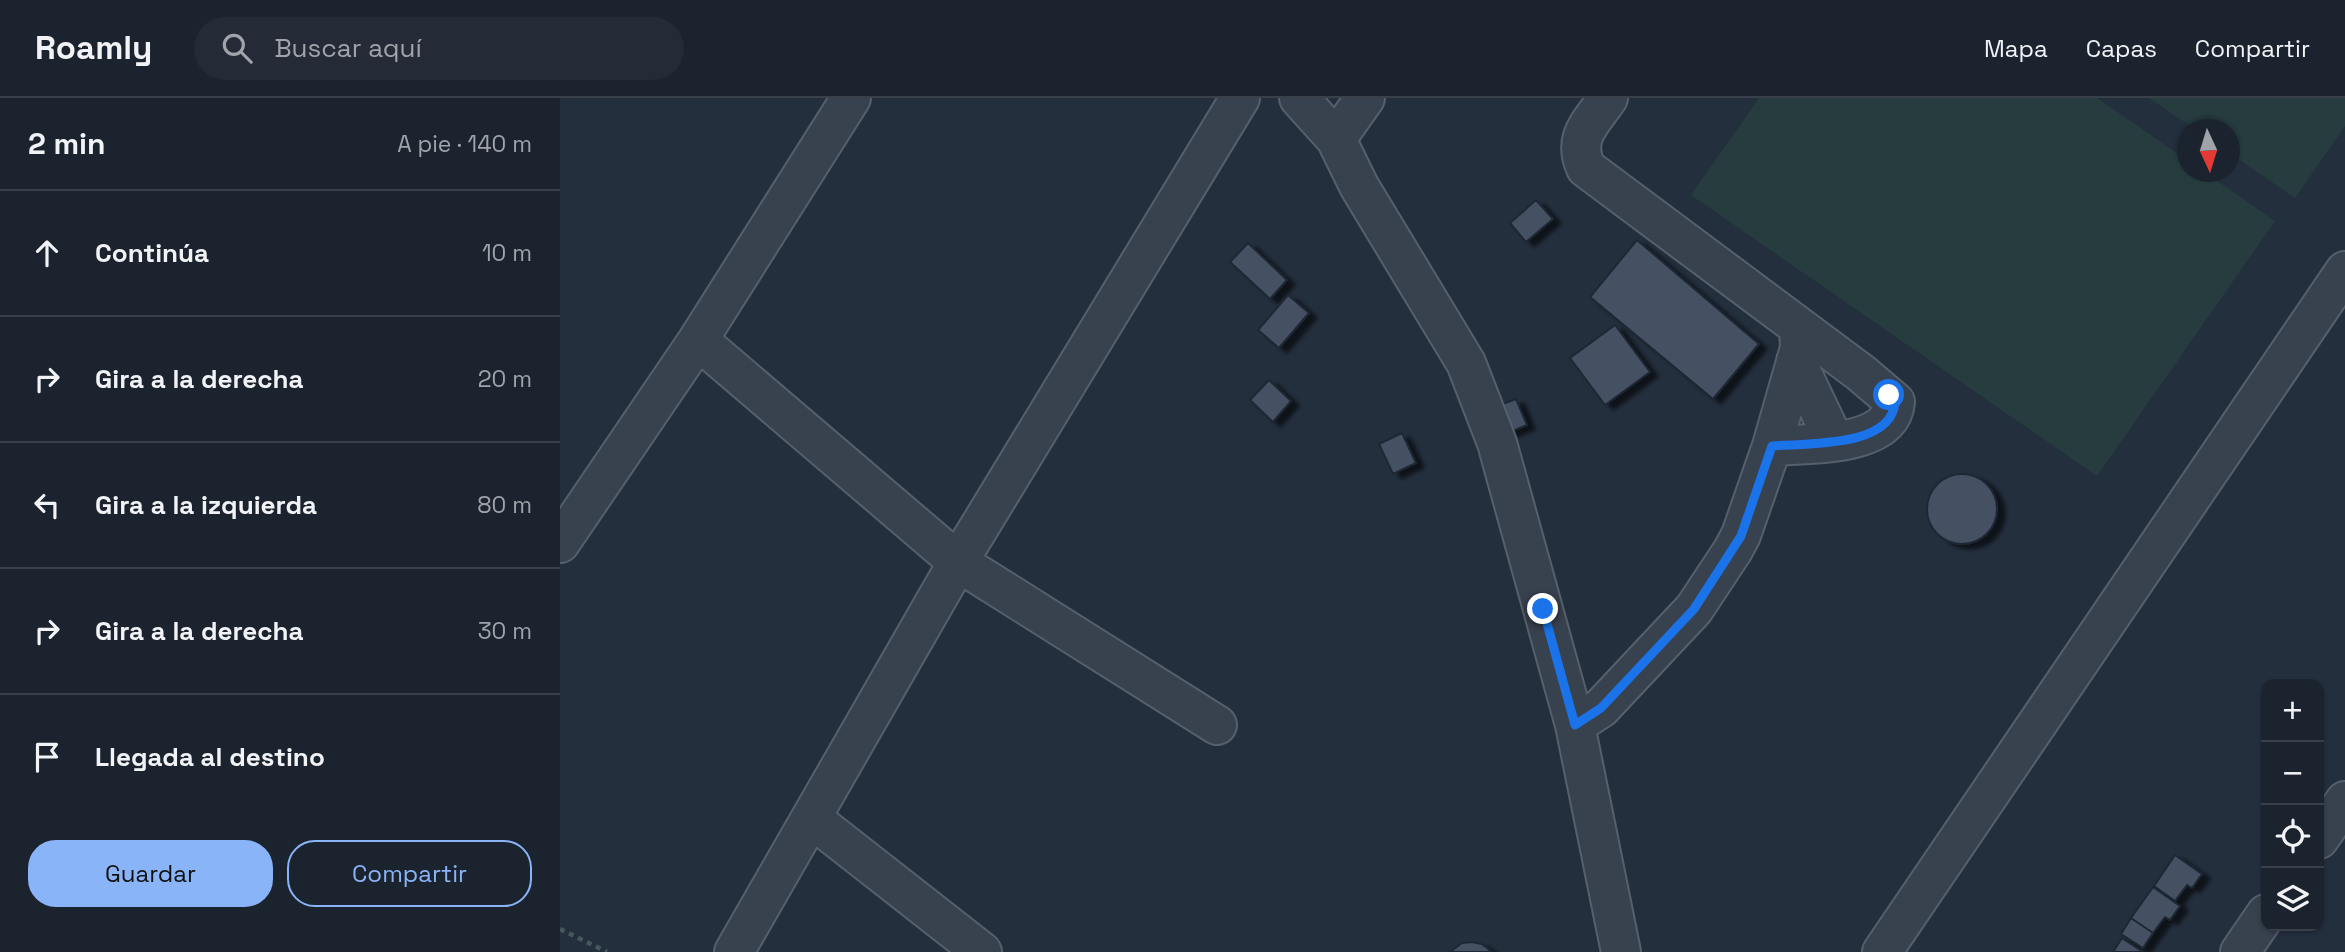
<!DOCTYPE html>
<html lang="es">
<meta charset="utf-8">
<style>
:root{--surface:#1b232e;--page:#242b36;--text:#f1f3f6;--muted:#a0a4aa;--line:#39404a;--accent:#8ab4f8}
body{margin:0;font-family:"Space Grotesk",sans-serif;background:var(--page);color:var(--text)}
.controls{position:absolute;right:21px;bottom:21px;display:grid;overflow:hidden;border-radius:14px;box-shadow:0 2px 5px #0004}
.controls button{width:63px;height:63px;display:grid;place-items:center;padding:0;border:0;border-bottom:2px solid var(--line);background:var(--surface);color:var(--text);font:35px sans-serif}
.compass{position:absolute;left:1617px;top:21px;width:63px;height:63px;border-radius:50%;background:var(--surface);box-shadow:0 2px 5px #0004;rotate:176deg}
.stop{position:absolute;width:21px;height:21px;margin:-16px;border:5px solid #1a73e8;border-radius:50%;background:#fff}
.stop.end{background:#1a73e8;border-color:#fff;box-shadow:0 2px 7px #0008}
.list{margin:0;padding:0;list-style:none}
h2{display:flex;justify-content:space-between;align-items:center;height:91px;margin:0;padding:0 28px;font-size:30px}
h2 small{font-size:23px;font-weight:400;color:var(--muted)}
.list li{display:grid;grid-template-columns:46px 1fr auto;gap:21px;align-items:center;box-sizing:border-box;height:126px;padding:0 28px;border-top:2px solid var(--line)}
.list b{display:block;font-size:26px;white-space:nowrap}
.list em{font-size:23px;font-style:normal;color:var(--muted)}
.actions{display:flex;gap:14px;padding:21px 28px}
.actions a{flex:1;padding:16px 0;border:2px solid var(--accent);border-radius:28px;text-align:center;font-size:24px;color:var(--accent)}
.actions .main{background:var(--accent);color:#111}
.icon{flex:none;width:38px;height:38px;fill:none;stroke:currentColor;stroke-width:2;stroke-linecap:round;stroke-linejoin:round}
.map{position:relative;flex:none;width:1785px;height:854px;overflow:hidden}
header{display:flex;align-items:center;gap:42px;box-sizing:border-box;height:98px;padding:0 35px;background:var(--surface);border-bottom:2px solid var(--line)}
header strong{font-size:33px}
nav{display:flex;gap:38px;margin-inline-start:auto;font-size:24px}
.search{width:490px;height:63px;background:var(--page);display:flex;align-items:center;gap:18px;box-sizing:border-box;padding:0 24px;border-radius:38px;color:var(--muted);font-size:26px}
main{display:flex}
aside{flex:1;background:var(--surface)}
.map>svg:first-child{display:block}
.green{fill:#263c3f}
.building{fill:#455162;stroke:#1f2835;stroke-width:2;filter:url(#shadow)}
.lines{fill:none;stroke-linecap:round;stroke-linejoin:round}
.minor-casing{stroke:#565f6c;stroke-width:42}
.path{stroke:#44595c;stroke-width:4.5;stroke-dasharray:5 5;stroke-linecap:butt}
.minor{stroke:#38414e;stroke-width:38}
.route{stroke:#1a73e8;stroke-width:9}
</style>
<header>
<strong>Roamly</strong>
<div class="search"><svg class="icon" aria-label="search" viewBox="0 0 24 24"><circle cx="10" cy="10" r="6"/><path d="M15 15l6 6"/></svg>Buscar aquí</div>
<nav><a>Mapa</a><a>Capas</a><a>Compartir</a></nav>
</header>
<main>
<aside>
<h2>2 min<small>A pie · 140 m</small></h2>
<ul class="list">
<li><svg class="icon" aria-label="ahead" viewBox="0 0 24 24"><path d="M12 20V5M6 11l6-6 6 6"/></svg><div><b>Continúa</b></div><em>10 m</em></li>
<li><svg class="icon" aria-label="right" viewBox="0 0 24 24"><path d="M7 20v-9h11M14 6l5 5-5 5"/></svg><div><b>Gira a la derecha</b></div><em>20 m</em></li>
<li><svg class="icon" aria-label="left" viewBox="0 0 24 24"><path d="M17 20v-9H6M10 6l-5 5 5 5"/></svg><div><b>Gira a la izquierda</b></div><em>80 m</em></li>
<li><svg class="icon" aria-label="right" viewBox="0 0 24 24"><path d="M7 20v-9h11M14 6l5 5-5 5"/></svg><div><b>Gira a la derecha</b></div><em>30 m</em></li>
<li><svg class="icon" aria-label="arrive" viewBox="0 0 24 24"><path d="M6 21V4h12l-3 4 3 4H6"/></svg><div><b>Llegada al destino</b></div></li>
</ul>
<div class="actions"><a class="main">Guardar</a><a>Compartir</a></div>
</aside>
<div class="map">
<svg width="1785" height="854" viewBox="0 0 1785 854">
<defs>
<filter id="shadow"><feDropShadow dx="8" dy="4.5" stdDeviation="2" flood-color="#0009"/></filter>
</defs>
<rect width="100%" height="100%" fill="#242f3e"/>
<path class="green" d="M 1199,0 L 1537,0 L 1627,62 L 1628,74 L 1644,74 L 1715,123 L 1537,378 L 1131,97 Z
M 1589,0 L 1785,0 L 1785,28 L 1735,100 L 1670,55 L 1670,32 L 1635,31 Z"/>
<path class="building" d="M 976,102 L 993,121 L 966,144 L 950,125 Z
M 1077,142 L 1199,246 L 1153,301 L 1030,199 Z
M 688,145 L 727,182 L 710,201 L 670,164 Z
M 728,197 L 749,215 L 719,250 L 698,232 Z
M 1055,227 L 1090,274 L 1045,307 L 1010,260 Z
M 709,282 L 731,303 L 713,324 L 690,302 Z
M 956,301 L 967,327 L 948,335 L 937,308 Z
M 842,335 L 856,365 L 833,376 L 819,346 Z
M1367 411a35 35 0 1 1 70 0a35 35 0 1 1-70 0Z
M 1615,757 L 1642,776 L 1632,790 L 1627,787 L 1615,803 L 1594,788 Z
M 1593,789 L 1620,808 L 1610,822 L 1605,819 L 1593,835 L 1571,820 Z
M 1571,820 L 1593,835 L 1583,850 L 1561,836 Z
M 1562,840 L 1583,854 L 1553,854 Z
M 912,844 L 922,846 L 932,854 L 890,854 L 902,845 Z"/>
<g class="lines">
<g class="minor-casing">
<path id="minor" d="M 739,0 L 776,41 L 799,88 L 906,265 L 937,345 L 1015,627 L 1061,854
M 1048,0 C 1031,25 1012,39 1026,70 L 1301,275 L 1335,304 C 1331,350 1246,345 1212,348
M 776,41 L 805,0
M 138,242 L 398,464 L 657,627
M 1236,263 L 1274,343
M 0,445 L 138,242 L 291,0
M 1015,627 L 1041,610 L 1134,511 L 1173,452 L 1181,437 L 1212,348 L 1240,250 L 1239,230
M 251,720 L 422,854
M 1759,741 L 1785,703
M 174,854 L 398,464 L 680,0
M 1322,854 L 1785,173
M 1680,854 L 1706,816"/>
</g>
<path class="path" d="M 0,831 L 47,854"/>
<use href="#minor" class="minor"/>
</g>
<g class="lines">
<path class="route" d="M 983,511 L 1015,627 L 1041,610 L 1134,511 L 1181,438 L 1212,348 C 1246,345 1332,350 1335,304 L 1329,297"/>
</g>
</svg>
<div class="controls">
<button>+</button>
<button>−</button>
<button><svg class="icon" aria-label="locate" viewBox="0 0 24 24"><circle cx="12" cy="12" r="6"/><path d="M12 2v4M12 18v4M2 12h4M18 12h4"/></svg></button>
<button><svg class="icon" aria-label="layers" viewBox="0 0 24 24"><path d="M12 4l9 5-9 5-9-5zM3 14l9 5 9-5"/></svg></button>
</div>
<svg class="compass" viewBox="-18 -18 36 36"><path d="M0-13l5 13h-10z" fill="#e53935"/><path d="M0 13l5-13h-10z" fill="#a0a4aa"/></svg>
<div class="stop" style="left:1329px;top:297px"></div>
<div class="stop end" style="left:983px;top:511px"></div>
</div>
</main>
